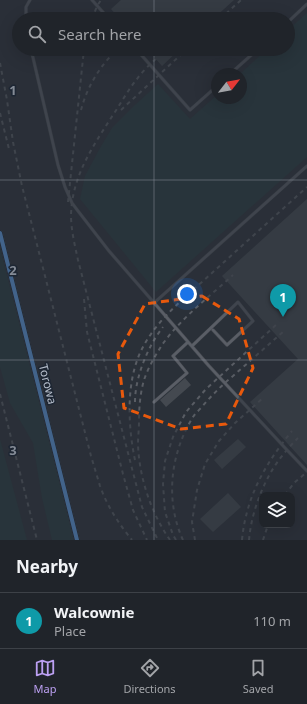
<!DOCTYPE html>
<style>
:root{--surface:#20242a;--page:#2d3036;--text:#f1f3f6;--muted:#a2a4a8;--line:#3d4147;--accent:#bca0f2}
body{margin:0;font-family:"Noto Sans",sans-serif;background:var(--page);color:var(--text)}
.controls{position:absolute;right:12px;bottom:12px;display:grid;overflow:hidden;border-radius:8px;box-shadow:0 4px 16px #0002}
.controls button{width:36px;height:36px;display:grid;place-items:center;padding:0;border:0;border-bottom:1px solid var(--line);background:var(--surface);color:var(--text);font:20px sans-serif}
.compass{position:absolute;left:211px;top:68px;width:36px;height:36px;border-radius:50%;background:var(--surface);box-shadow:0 4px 16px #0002;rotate:59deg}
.you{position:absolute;left:187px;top:294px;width:14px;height:14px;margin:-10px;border:3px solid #fff;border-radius:50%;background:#1a73e8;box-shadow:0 0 0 6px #1a73e833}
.badge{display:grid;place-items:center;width:26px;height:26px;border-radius:50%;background:var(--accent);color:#fff;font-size:13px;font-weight:700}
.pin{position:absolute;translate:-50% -33px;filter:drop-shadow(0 1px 2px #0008)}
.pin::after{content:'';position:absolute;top:21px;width:14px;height:12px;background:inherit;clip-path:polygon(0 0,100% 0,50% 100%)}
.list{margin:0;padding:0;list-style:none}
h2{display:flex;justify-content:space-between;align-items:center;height:52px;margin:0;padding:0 16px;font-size:17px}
h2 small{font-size:13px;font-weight:400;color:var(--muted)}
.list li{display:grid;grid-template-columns:26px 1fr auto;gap:12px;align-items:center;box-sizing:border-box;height:56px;padding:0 16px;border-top:1px solid var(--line)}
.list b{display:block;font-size:15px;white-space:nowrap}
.list p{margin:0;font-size:13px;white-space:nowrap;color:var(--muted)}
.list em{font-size:13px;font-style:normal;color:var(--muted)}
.icon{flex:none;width:22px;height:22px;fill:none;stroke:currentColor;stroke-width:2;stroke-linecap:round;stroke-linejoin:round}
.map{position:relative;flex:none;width:307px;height:540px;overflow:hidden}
.search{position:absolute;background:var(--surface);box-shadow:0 4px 16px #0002;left:12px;right:12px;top:12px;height:44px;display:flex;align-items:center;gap:10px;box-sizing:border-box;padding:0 14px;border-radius:22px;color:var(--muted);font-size:15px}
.sheet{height:108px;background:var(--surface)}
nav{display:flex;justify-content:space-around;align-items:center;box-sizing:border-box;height:56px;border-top:1px solid var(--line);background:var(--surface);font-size:11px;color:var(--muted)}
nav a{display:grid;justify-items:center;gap:2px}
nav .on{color:var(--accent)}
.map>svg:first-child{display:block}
.green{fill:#273a3e}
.building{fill:#444950}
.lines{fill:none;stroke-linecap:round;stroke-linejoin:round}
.service-casing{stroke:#484c53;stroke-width:3.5}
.minor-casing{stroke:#484c53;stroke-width:6}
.service{stroke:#5a5e66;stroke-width:2.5}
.minor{stroke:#5a5e66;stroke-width:5.5}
.rail{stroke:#595d64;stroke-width:2;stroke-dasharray:4 4;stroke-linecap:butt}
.cycleway-casing{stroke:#1d2633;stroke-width:6}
.cycleway{stroke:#60a3ed;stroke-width:4}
.marked{fill:none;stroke:#e8590c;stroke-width:3;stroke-dasharray:8 5;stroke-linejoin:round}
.grid{fill:none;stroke:#848b96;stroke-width:1;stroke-opacity:0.55}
.labels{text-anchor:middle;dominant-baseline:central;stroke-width:3;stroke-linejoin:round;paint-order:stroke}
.street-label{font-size:12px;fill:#b4bcc9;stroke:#1d2633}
.grid-label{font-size:13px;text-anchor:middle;font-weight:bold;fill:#848b96;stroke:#1d2633;stroke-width:3;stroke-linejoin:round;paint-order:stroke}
</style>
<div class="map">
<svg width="307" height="540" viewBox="0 0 307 540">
<rect width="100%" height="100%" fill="#2a3038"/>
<path class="green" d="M 307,13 L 307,157 L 156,292 L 80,199 L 85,176 L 100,148 L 112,128 L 135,105 L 158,84 L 190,119 L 217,95 L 217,98 L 241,98 L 241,74 L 240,74 L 267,49 L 288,49 L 288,30 Z
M 0,248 L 74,540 L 52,540 L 42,498 L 33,443 L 10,403 L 0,367 Z
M 0,439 L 27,540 L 0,540 Z"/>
<path class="building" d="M 121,0 L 234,0 L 213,19 L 120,19 L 111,9 Z
M 147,49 L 180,49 L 162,66 Z
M 307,199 L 307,465 L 250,402 L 298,359 L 222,276 Z
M 185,378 L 191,385 L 166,407 L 160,400 Z
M 238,439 L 246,447 L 222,469 L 214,460 Z
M 228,493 L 241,507 L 213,532 L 200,519 Z"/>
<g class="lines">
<g class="service-casing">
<path id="service" d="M 92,0 L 109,19
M 26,19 L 26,7 L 30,0
M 288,22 L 307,4
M 31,49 L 58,165 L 65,187 L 72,203 L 78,211 L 109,251 L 209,366 L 287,450 L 307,471
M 136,49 L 190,110 L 217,86
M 230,74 L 258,49
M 154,303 L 307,166
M 192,346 L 238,302 L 253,321 L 227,345 L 213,330
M 154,402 L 187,373 L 173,356 L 188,342"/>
</g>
<g class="minor-casing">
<path id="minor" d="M 0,233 L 77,540"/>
</g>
<use href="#service" class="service"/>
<use href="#minor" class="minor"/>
<path class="rail" d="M 92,19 L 97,6 L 101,0
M 220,19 L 241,0
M 156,59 C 149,65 142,72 137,79 C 128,90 121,103 113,115 C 93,146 72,176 71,215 C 71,230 75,246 78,260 L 142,507 L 156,536 L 158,540
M 0,63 L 7,100 L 13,142 L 22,186 L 91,456 C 94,466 97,476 100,486 C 107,506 119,524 132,540
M 81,110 C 87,87 100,65 118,49
M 121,110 L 187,49
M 0,113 L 9,149
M 68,202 L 84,49
M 84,299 L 87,332 L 123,474 L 133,510 L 147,540
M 0,394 L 37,540
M 135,402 C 135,377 148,346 163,327
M 135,460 C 128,427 126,384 140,353 C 155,320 187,296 213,272 C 244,244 276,215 307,187
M 285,495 L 294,483 L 307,472
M 170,540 C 151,513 139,477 138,444 C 138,437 139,429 139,422 C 139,408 140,394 144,380 C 148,368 155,356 162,345 C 181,318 209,297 233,275
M 176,540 L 173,535 L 165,512 L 163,484 L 165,461 L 173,437 L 186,412 L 206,389 L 277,324
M 183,540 C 165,501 170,454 193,417 C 195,414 198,411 201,408 C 211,396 221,386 233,376 C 250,361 267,346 284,331
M 195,540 L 192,522 L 197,490 L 205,464 L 219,441 L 235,423 L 263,398
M 242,540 C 246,497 265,464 292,431
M 249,540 C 251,517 259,493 271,472 C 278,460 288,448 298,438
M 263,540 L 268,525"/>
<g class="cycleway-casing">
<path id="cycleway" d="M 0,233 L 77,540"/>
</g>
<use href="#cycleway" class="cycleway"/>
</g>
<path d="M0 0H307V540H0ZM 202,296 L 239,319 L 253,368 L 226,424 L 181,429 L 124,408 L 118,354 L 145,304 Z" fill="#2a3038" fill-opacity=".55" fill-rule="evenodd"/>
<path class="marked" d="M 202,296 L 239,319 L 253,368 L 226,424 L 181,429 L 124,408 L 118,354 L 145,304 Z"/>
<path class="grid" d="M 154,0 L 154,19M 154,49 L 154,540M 0,180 L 307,180M 0,360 L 307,360"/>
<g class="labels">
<g class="street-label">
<text transform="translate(48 384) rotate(76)">Torowa</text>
</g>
</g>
<g class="grid-label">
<text x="13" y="95">1</text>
<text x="13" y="275">2</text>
<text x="13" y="455">3</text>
</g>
</svg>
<div class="controls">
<button><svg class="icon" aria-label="layers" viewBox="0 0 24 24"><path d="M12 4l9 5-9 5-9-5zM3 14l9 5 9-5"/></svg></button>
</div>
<svg class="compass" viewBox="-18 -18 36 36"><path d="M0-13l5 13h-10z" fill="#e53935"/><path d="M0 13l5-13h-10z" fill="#a2a4a8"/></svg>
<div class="you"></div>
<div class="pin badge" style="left:283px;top:317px;background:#0f9aa8">1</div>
<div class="search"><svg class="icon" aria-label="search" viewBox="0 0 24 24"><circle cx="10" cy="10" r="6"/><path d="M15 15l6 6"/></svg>Search here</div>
</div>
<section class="sheet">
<h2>Nearby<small></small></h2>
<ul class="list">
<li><span class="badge" style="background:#0f9aa8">1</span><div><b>Walcownie</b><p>Place</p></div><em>110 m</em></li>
</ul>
</section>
<nav>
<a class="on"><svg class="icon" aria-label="map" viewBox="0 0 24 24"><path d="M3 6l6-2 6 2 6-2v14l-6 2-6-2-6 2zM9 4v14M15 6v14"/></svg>Map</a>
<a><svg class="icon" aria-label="directions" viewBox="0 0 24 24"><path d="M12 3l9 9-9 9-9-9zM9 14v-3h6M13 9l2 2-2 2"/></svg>Directions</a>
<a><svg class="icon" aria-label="saved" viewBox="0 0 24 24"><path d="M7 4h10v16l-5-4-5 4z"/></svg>Saved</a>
</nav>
